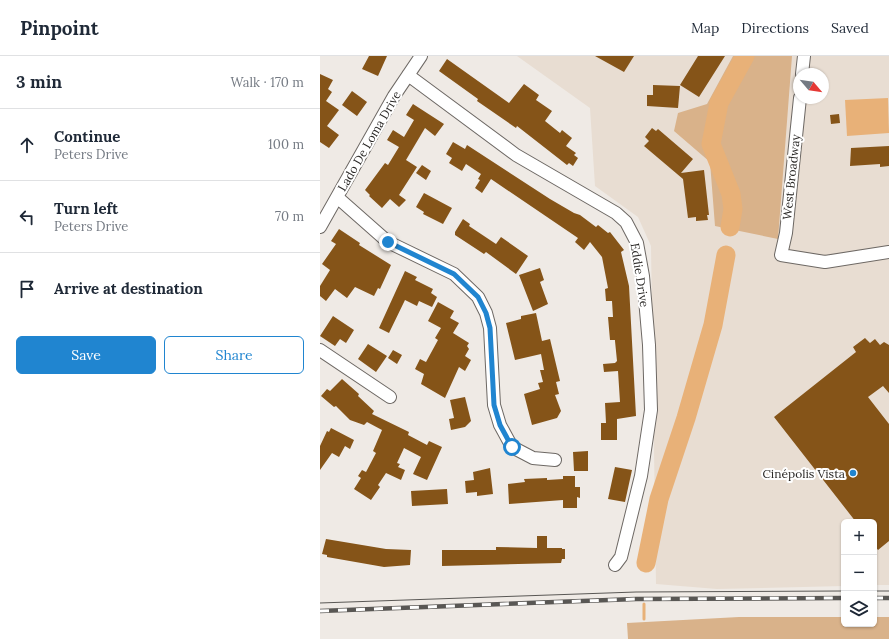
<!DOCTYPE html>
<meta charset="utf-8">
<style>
:root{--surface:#fff;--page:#f6f6f7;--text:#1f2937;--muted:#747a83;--line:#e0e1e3;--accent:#2085d0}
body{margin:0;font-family:Lora,serif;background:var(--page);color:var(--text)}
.controls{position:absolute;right:12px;bottom:12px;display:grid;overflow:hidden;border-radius:6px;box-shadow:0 1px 3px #0004}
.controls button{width:36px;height:36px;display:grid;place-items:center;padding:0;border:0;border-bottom:1px solid var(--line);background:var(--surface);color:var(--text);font:20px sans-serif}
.compass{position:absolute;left:473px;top:12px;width:36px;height:36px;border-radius:50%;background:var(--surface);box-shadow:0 1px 3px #0004;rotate:119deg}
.stop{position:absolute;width:12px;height:12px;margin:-9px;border:3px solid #2085d0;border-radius:50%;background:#fff}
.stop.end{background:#2085d0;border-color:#fff;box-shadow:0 1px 4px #0008}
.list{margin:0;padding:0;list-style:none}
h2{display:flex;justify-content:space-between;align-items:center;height:52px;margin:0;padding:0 16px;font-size:17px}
h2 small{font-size:13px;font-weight:400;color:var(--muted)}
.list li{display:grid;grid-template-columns:26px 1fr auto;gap:12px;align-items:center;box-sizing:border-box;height:72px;padding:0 16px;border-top:1px solid var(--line)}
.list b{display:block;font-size:15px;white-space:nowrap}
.list p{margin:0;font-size:13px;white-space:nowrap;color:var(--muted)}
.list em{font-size:13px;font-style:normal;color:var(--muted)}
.actions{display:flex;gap:8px;padding:12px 16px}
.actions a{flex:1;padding:9px 0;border:1px solid var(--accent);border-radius:6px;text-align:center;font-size:14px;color:var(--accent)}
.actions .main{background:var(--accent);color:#fff}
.icon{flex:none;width:22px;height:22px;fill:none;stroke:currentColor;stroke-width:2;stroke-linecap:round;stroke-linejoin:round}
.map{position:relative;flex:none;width:569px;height:583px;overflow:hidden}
header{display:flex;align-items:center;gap:24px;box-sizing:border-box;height:56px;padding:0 20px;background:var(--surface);border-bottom:1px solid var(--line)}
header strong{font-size:19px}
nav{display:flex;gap:22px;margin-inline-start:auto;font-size:14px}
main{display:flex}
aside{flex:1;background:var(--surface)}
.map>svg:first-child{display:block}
.built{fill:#e8ddd2;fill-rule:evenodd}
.green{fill:#d9b28a}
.water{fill:#e8b178}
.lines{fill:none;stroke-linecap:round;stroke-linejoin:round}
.stream{stroke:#e8b178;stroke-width:3}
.river{stroke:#e8b178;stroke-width:19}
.building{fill:#855418}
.minor-casing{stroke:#6d6864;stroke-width:14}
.minor{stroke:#fff;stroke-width:12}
.tram{stroke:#595754;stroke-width:1}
.rail-casing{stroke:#595754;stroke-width:4.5}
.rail{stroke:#fff;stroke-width:3;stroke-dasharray:9;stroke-linecap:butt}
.route{stroke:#2085d0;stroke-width:5}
.poi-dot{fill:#2085d0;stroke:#fff;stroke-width:1.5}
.labels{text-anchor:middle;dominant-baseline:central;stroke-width:4;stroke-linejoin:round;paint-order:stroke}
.street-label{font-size:12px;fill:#2c2a28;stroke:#fff}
.poi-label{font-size:12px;fill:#2c2a28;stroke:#fff;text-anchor:end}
</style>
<header>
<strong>Pinpoint</strong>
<nav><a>Map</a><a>Directions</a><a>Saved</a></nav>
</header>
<main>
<aside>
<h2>3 min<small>Walk · 170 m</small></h2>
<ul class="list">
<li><svg class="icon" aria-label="ahead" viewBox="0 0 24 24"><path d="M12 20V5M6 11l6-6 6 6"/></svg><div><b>Continue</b><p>Peters Drive</p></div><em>100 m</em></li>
<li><svg class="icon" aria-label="left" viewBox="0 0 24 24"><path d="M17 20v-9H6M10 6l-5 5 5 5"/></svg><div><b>Turn left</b><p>Peters Drive</p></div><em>70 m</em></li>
<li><svg class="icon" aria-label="arrive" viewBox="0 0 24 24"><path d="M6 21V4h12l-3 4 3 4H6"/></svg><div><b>Arrive at destination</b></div></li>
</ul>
<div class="actions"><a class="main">Save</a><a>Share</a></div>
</aside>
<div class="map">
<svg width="569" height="583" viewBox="0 0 569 583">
<rect width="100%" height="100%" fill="#efeae5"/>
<path class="built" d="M 197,0 L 569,0 L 569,529 L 554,529 L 554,466 L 524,466 L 524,530 L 397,533 L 336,528 L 331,190 L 318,161 L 275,130 L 270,52 ZM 479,18 L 503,18 L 503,42 L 479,42 Z"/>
<path class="green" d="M 413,0 L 472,0 L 458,183 L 395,170 L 390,106 L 354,75 L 358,57 L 387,48 Z
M 419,561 L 524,561 L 524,568 L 554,568 L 554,561 L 569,561 L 569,583 L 308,583 L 307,567 Z"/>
<path class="water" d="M 568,42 L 569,77 L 527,80 L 525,44 Z"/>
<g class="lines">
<path class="stream" d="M 324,548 L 324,563"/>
<path class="river" d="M 410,171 L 413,153 L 411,138 L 391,88 L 399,47 L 425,0
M 326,507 L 339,443 L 366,362 L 393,269 L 406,199"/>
</g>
<path class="building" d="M 49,0 L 67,0 L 58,20 L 42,13 Z
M 275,0 L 314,0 L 304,16 Z
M 378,0 L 405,0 L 379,41 L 360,29 Z
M 127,3 L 189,47 L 204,28 L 219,39 L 216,44 L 232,55 L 225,65 L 240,77 L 242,74 L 252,82 L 246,90 L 256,97 L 254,99 L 258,102 L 253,110 L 249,107 L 247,109 L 197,70 L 196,72 L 157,45 L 158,43 L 119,15 Z
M 0,18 L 13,24 L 8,33 L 12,36 L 6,45 L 19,54 L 7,70 L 19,79 L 9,92 L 0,86 Z
M 333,29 L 360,30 L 358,52 L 327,50 L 327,39 L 333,39 Z
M 32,35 L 47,46 L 37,60 L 22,49 Z
M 93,48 L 124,68 L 115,80 L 105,72 L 86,104 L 97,111 L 79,139 L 86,144 L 79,151 L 70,143 L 62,152 L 49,140 L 50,139 L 45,134 L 65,107 L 68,109 L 79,91 L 67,84 L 73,74 L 84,81 L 94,64 L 86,59 Z
M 519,58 L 520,67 L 511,68 L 510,59 Z
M 332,72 L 336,75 L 338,73 L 373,103 L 361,117 L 384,114 L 389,159 L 387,159 L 388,164 L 376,165 L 376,161 L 368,162 L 363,123 L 324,90 L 329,85 L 325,81 Z
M 133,86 L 145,93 L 147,89 L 230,143 L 254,157 L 260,159 L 276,171 L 278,169 L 288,177 L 290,176 L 304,194 L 301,196 L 309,230 L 316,360 L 297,363 L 297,384 L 281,384 L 281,367 L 286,367 L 285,347 L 300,346 L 298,315 L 284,316 L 283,308 L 295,307 L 297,305 L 295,285 L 295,284 L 290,284 L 288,261 L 293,261 L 292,245 L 286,245 L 285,233 L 288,232 L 282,201 L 270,186 L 264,194 L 255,186 L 258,182 L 171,123 L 162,137 L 155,132 L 160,124 L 158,123 L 161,118 L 146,108 L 142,115 L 129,107 L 132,102 L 126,98 Z
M 569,90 L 569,110 L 560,111 L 560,108 L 530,110 L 531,92 Z
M 102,109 L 111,115 L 106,124 L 96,117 Z
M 104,137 L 132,152 L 123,168 L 103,158 L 104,156 L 96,151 Z
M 143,163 L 150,168 L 149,170 L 176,188 L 181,181 L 208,200 L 196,218 L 166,196 L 164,198 L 135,179 L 135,176 Z
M 19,173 L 40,187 L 39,189 L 71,209 L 60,233 L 58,232 L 54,240 L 35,231 L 27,242 L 15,233 L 6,245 L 0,240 L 0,230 L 10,214 L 2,208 L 16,188 L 11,185 Z
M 220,212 L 224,224 L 220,226 L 228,248 L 213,255 L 199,219 Z
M 85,215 L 97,221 L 95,224 L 113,233 L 111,237 L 117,241 L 112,251 L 99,245 L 97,250 L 85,244 L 69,277 L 59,272 Z
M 118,246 L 134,255 L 130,262 L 139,267 L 133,277 L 149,287 L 147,290 L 149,293 L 145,300 L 151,304 L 145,315 L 139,311 L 125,342 L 101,328 L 104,318 L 95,313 L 100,303 L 106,306 L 118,284 L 115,282 L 121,272 L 108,265 Z
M 216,257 L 222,285 L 230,283 L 240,325 L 236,326 L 239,338 L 235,339 L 241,355 L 237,362 L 212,369 L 204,338 L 220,333 L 218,327 L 223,326 L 220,314 L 224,314 L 221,298 L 195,304 L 186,267 L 201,263 L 201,260 Z
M 13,260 L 34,274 L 26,287 L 20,283 L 15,290 L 0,280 Z
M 545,282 L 550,287 L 555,283 L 560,289 L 564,286 L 569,289 L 569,337 L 563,330 L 548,341 L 569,368 L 569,485 L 558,494 L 554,489 L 554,466 L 536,466 L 454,361 L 536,296 L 533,291 Z
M 48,288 L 67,300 L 56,316 L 38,303 Z
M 73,294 L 82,299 L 77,308 L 68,302 Z
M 22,323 L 39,338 L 38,340 L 54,355 L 52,358 L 89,376 L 88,379 L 107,389 L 109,385 L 122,391 L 107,424 L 93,418 L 101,401 L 84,392 L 77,407 L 80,408 L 78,411 L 85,414 L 81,424 L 66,417 L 58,429 L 60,431 L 51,444 L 34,433 L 41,422 L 38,420 L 42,414 L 46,416 L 56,397 L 53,395 L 62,374 L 47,366 L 44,369 L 30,364 L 16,350 L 14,351 L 1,340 L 7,333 L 10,335 Z
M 145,341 L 151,365 L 145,371 L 131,374 L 129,363 L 134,362 L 130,344 Z
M 11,372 L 34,384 L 30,393 L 25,390 L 19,401 L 12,397 L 0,414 L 0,390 L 7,375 L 9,376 Z
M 268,395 L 268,415 L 254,415 L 253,396 Z
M 295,411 L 312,414 L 305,446 L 288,443 Z
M 170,412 L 173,438 L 157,440 L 157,436 L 146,437 L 145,425 L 154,424 L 153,416 Z
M 243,420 L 255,420 L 255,431 L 260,431 L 260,442 L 257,441 L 257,452 L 243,452 L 243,444 L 189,448 L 188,428 L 205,426 L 204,423 L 227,422 L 227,424 L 243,423 Z
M 127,433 L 128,448 L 92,450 L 91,435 Z
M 217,480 L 227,480 L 227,492 L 242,492 L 242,493 L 245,493 L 245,503 L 242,503 L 241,507 L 122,510 L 122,494 L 176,494 L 176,491 L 217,492 Z
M 6,483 L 66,493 L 91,494 L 90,509 L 64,511 L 7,501 L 7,499 L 2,498 Z"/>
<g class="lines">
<g class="minor-casing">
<path id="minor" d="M 482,18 L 484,0
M 88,19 L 196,99 L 296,157 L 306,166 L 317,187 L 323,220 L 329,289 L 331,354 L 321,420 L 301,501 L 295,509
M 480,42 L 466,177 L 461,199 L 505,206 L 569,196
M 17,141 L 68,186 L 134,218 L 158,241 L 166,257 L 170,272 L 174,349 L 180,369 L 192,391 L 213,402 L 235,404
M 0,171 L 74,40 L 101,0
M 0,294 L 70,341"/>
</g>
<use href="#minor" class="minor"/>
<path class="tram" d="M 554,535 L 569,535
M 0,547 L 316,536 L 524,535"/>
<g class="rail-casing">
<path id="rail" d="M 554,542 L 569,542
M 0,555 L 316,543 L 524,542"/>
</g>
<use href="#rail" class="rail"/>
</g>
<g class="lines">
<path class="route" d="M 68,186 L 134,218 L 158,241 L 166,257 L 170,272 L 174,349 L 180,369 L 192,391"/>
</g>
<circle class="poi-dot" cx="533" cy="417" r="4"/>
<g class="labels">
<g class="street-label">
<text transform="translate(49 85) rotate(-60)">Lado De Loma Drive</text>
<text transform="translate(471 121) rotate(-84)">West Broadway</text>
<text transform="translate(320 219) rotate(81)">Eddie Drive</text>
</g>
<g class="poi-label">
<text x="525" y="417">Cinépolis Vista</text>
</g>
</g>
</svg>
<div class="controls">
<button>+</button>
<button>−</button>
<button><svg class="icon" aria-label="layers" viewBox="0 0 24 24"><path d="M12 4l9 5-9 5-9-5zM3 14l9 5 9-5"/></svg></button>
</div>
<svg class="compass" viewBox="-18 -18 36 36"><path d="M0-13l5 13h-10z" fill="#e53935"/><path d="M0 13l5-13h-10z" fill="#747a83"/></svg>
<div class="stop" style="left:192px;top:391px"></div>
<div class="stop end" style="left:68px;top:186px"></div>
</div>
</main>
